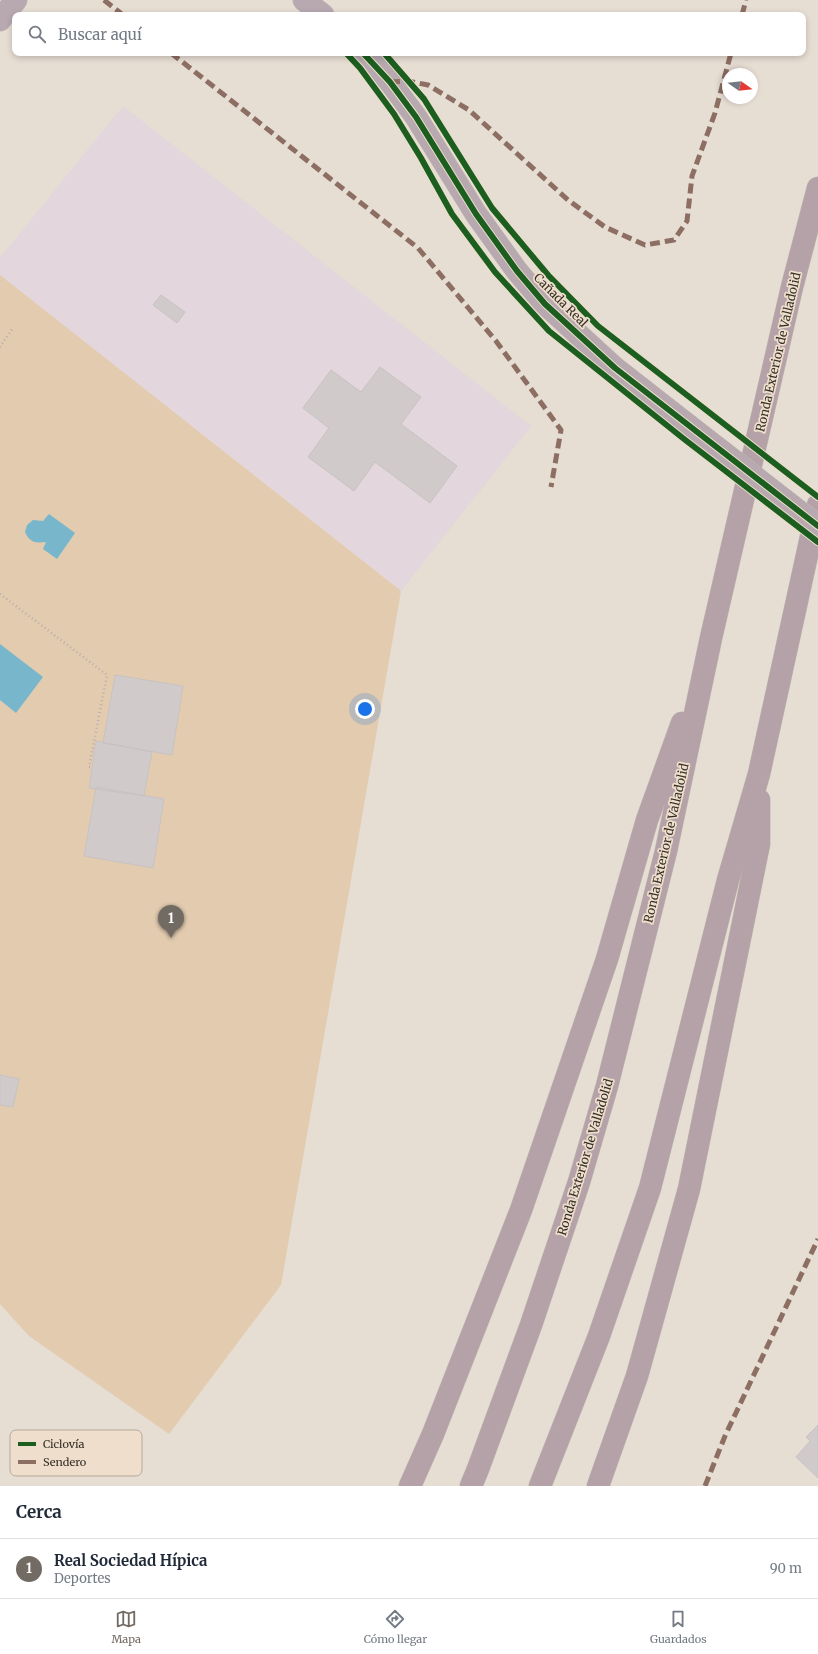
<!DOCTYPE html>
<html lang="es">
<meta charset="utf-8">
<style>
:root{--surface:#fff;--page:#f6f6f7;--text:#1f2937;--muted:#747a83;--line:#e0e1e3;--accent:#726b63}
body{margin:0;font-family:Merriweather,serif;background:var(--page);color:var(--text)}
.compass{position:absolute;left:722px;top:68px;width:36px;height:36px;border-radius:50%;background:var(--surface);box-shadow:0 2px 6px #0003;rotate:104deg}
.you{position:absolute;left:365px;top:709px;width:14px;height:14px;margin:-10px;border:3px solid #fff;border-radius:50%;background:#1a73e8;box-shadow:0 0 0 6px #1a73e833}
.badge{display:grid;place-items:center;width:26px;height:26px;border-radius:50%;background:var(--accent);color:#fff;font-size:13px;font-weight:700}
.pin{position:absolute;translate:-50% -33px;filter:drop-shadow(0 1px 2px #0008)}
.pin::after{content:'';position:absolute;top:21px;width:14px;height:12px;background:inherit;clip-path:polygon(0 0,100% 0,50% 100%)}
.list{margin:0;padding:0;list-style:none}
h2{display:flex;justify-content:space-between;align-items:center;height:52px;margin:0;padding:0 16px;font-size:17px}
h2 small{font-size:13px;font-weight:400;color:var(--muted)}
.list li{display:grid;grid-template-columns:26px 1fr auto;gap:12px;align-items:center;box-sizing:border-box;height:60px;padding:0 16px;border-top:1px solid var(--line)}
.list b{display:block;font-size:15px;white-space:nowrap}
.list p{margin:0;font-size:13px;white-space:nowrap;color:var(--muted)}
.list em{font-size:13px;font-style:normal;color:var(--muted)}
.icon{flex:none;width:22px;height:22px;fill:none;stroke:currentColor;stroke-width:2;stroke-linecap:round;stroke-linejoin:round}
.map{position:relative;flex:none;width:818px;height:1486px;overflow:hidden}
.search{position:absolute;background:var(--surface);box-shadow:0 2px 6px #0003;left:12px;right:12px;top:12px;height:44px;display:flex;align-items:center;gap:10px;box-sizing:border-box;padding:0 14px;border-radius:8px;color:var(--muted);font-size:15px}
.sheet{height:112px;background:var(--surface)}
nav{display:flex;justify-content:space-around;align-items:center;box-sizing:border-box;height:56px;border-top:1px solid var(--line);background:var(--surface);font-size:11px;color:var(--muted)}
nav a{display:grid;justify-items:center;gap:2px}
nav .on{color:var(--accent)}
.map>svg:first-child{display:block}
.industrial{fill:#e3d6dc}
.green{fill:#e2cbaf}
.water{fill:#78b7cb}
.building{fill:#d0caca;stroke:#c8c3c2}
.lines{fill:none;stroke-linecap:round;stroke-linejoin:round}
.minor-casing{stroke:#c1bab2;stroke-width:23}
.tertiary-casing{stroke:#c1bab2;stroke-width:23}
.motorway-casing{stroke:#c1bab2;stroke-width:23}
.path{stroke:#b8adae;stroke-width:2.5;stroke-dasharray:1 3;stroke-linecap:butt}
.minor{stroke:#b8a8af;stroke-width:22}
.tertiary{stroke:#b8a8af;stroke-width:22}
.motorway{stroke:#b4a2a8;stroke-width:22}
.tertiary-bridge-casing{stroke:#c1bab2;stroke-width:23;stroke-linecap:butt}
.tertiary-bridge{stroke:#b8a8af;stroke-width:22}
.quiet{stroke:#8d6e63;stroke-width:5;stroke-dasharray:10 5;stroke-linecap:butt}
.cycleway-casing{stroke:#eedecb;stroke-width:8}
.cycleway{stroke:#1b5e20;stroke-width:6}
.labels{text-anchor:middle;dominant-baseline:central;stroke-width:3.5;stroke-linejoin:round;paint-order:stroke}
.street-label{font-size:12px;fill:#332e26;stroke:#eedecb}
.key{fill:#eedecb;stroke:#b6a99a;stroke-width:1}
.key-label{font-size:11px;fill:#332e26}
</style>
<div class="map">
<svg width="818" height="1486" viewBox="0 0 818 1486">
<rect width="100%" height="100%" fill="#e6ddd3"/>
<path class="industrial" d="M 123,106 L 531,426 L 401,591 L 0,275 L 0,258 Z"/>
<path class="green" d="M 0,275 L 401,591 L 281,1285 L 169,1434 L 29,1336 L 0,1304 Z"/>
<path class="water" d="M 49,514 L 75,533 L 57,559 L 43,549 L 46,542 C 35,543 30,543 25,532 L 27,525 L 33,520 L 43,521 Z
M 0,644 L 43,677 L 16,713 L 0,700 Z"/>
<path class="building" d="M 161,295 L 185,312 L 177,323 L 153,305 Z
M 380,367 L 421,397 L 401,424 L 457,466 L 430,503 L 375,462 L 354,491 L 308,457 L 329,428 L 303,408 L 331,370 L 361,392 Z
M 115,675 L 183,686 L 172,755 L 103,743 Z
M 96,741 L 152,752 L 144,796 L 89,788 Z
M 96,787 L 164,799 L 153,868 L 84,856 Z
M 0,1075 L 19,1079 L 13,1107 L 0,1105 Z
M 818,1425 L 818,1478 L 796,1457 L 810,1441 L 806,1437 Z"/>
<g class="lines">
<g class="minor-casing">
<path id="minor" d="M 0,20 L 16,0"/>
</g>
<g class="tertiary-casing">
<path id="tertiary" d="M 304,0 L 323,15
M 363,53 L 390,82 L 416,117 L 476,214 L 517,271 L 545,304 L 615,368 L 688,425"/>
</g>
<g class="motorway-casing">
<path id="motorway" d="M 410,1486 L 433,1434 L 521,1210 L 607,959 L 647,820 L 682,723
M 471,1486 L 478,1469 L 531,1325 L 579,1182 L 607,1086 L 666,851 L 711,638 L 792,287 L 818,188
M 540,1486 L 599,1336 L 650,1188 L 728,880 L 759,774 L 818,505
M 598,1486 L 637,1376 L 689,1189 L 759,844 L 759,800"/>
</g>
<path class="path" d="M 0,347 L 13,328
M 0,594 L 107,675 L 89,767 L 92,767"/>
<use href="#minor" class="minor"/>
<use href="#tertiary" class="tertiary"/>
<use href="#motorway" class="motorway"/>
<g class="tertiary-bridge-casing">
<path id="tertiary-bridge" d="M 688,425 L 818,526"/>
</g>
<use href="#tertiary-bridge" class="tertiary-bridge"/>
<path class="quiet" d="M 104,0 L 123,15
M 742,15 L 746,0
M 171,53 L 418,248 L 496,341 L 561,430 L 551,487
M 390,82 L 408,81 L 428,85 L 469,110 L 568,200 L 605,227 L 645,245 L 674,240 L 687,221 L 692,176 L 715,113 L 731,53
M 705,1486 L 725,1436 L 818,1239"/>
<g class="cycleway-casing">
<path id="cycleway" d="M 346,53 L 360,68 L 394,114 L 421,158 L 452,214 L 495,272 L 549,331 L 684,439 L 818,542
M 363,53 L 390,82 L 416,117 L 476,214 L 517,271 L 545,304 L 615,368 L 818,526
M 384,53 L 424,99 L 492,208 L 548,275 L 598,326 L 818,497"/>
</g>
<use href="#cycleway" class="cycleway"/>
</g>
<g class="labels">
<g class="street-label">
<text transform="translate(561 300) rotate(45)">Cañada Real</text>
<text transform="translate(778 352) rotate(-77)">Ronda Exterior de Valladolid</text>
<text transform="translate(666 843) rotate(-77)">Ronda Exterior de Valladolid</text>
<text transform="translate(585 1157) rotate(-73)">Ronda Exterior de Valladolid</text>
</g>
</g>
<rect x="10" y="1430" width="132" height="46" rx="6" class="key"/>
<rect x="18" y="1442" width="18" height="4" fill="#1b5e20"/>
<rect x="18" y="1460" width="18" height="4" fill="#8d6e63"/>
<g class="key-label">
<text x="43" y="1448">Ciclovía</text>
<text x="43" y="1466">Sendero</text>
</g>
</svg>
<svg class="compass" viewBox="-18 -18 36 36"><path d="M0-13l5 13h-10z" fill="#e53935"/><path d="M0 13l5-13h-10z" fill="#747a83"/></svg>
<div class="you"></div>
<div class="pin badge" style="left:171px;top:938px">1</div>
<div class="search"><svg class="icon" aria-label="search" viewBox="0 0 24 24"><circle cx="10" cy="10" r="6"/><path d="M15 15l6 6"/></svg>Buscar aquí</div>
</div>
<section class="sheet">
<h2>Cerca<small></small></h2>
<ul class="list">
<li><span class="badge">1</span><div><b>Real Sociedad Hípica</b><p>Deportes</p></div><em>90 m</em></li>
</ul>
</section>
<nav>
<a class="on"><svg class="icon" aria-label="map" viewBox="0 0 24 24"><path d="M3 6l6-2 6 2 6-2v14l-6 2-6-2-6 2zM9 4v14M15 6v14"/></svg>Mapa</a>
<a><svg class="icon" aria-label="directions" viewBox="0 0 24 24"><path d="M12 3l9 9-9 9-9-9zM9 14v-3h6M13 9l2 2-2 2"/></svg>Cómo llegar</a>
<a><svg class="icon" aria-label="saved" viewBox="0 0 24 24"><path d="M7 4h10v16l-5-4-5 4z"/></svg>Guardados</a>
</nav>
